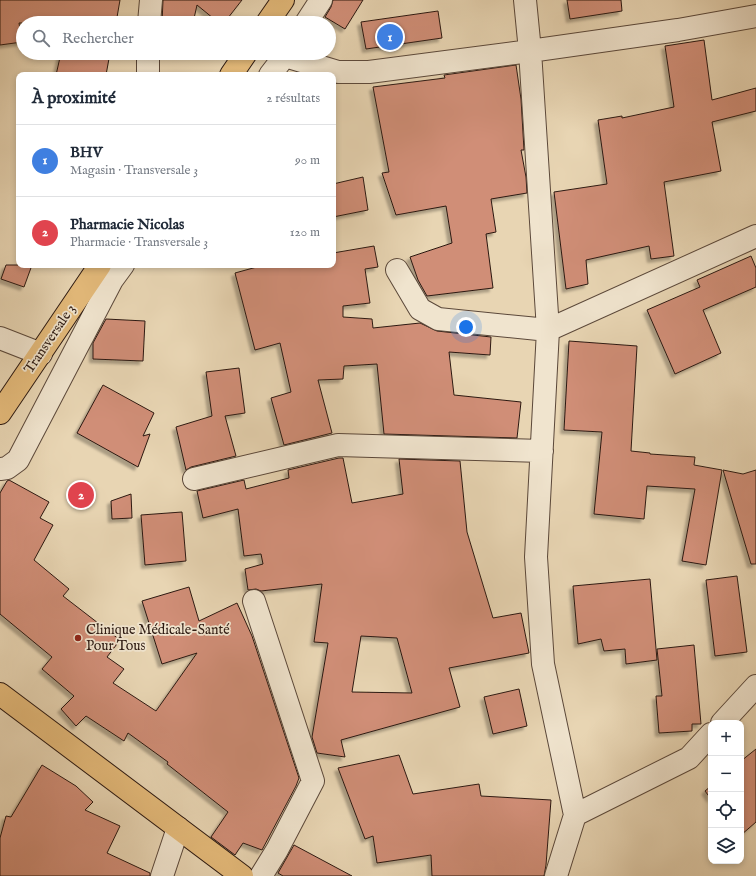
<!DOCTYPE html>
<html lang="fr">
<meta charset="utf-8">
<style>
:root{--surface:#fff;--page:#f2f2f3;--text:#1f2937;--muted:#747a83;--line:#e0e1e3;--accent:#b45309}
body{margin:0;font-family:"IM FELL English",serif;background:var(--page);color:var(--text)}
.controls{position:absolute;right:12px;bottom:12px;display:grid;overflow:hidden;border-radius:8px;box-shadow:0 2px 6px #0003}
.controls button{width:36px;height:36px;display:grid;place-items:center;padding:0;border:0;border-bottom:1px solid var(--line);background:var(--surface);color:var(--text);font:20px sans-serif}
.you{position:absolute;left:466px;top:327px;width:14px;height:14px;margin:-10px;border:3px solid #fff;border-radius:50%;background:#1a73e8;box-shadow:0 0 0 6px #1a73e833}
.badge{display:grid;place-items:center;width:26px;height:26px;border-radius:50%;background:var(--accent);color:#fff;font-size:13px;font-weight:700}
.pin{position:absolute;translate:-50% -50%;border:2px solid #fff;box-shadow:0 1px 4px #0006}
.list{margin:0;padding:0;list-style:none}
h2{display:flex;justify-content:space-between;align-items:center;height:52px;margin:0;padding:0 16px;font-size:17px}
h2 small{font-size:13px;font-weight:400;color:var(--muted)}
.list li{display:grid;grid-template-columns:26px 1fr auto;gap:12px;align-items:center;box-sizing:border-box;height:72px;padding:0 16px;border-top:1px solid var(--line)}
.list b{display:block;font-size:15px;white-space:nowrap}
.list p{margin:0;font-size:13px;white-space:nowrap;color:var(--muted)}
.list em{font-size:13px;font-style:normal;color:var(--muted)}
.icon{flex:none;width:22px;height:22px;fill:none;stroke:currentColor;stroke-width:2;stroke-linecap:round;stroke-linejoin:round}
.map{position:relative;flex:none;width:756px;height:876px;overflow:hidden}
.search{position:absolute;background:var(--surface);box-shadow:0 2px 6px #0003;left:16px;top:16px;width:320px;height:44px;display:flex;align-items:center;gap:10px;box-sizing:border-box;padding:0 14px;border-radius:22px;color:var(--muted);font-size:15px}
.panel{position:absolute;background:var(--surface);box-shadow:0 2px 6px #0003;left:16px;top:72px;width:320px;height:196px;border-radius:8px}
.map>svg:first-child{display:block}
.building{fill:#d08e77;stroke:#2c1911;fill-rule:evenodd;filter:url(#shadow)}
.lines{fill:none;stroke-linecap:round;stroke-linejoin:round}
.minor-casing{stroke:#5b483a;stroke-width:24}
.major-casing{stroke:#2c1911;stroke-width:24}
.minor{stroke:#f0e4ce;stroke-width:22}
.major{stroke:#e4ba7a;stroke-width:22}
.poi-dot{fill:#8f2418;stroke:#f0e4ce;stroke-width:1.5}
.labels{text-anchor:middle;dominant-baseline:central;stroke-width:3.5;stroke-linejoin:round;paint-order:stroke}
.street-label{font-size:14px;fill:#2c1911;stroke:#f0e4ce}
.poi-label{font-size:14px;fill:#2c1911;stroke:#f0e4ce;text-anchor:start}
</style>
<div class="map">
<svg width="756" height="876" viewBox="0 0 756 876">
<defs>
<filter id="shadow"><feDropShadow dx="-3.5" dy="3.5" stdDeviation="1" flood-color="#0004"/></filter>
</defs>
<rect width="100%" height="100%" fill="#e8d5b3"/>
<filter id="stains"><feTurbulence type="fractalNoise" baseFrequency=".005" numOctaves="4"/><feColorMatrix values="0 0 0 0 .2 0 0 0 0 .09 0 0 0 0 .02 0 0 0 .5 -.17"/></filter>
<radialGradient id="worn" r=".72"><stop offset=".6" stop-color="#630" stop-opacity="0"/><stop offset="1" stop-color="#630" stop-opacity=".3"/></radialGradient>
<path class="building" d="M 0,0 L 120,0 L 116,23 L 19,23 L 22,42 L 0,45 Z
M 163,0 L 242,0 L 224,23 L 219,23 L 197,5 L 193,23 L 162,23 Z
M 333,0 L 363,0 L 345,29 L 325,17 L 331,7 Z
M 567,0 L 621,0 L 622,11 L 570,19 Z
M 438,11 L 442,38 L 366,49 L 361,22 Z
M 704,40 L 712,100 L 756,88 L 756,111 L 712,122 L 721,171 L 664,182 L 674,256 L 651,259 L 649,246 L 586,260 L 588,284 L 566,289 L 554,192 L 607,184 L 598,120 L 622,116 L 622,118 L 674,107 L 665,46 Z
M 61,53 L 110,53 L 106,75 L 56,75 Z
M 516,65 L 521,99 L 524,150 L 521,150 L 526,177 L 527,193 L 491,199 L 496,232 L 486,234 L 493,288 L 427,296 L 418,280 L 410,257 L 452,243 L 446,206 L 396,215 L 382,173 L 389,172 L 373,87 L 445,78 L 444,75 Z
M 363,177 L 368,210 L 333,217 L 333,184 Z
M 374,246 L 378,267 L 365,269 L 370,303 L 343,306 L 343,317 L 372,319 L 373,328 L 420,323 L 437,331 L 491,337 L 490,355 L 449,352 L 454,395 L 521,402 L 517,438 L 384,434 L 377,364 L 344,366 L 343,379 L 318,380 L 332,433 L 284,445 L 271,398 L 291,392 L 280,343 L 255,350 L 235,273 L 264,265 L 333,265 L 333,253 Z
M 751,256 L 756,268 L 756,287 L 703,310 L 721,353 L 675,374 L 647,310 L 700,287 L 697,280 Z
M 6,265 L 32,265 L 24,287 L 1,279 Z
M 106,319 L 145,321 L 143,361 L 93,359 L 93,343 Z
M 569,341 L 637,346 L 631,451 L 650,453 L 650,454 L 695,457 L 694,465 L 722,470 L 706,565 L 682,561 L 695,489 L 647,486 L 644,519 L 594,514 L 602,432 L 564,430 Z
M 239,368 L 245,413 L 225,416 L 236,456 L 191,467 L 186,470 L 176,427 L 212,416 L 206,372 Z
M 103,385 L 154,413 L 143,436 L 150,434 L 138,467 L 77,433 Z
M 339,458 L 343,458 L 352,503 L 403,494 L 399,459 L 460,461 L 467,532 L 493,618 L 521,613 L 529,653 L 449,668 L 460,707 L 341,740 L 345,757 L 317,753 L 312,737 L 328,643 L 314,642 L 322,584 L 261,591 L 256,589 L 248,590 L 245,569 L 263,564 L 261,554 L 244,556 L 238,509 L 203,518 L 197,491 L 244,480 L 246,489 L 289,478 L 288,470 ZM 361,636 L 397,638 L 412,693 L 352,692 Z
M 723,470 L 743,474 L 756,470 L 756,564 L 751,564 Z
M 9,480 L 49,502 L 40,518 L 53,525 L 34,560 L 69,589 L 63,596 L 120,640 L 107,657 L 124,669 L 113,683 L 156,711 L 197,653 L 162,664 L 142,601 L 189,587 L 199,621 L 237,603 L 252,636 L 299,778 L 296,786 L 262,850 L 243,843 L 235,855 L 211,837 L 228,812 L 167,764 L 168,762 L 128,733 L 124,741 L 86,716 L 76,726 L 61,709 L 74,696 L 42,669 L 52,657 L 0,614 L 0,493 L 7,481 Z
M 131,494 L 132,518 L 112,519 L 111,501 Z
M 182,512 L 186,561 L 145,565 L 141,515 Z
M 737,576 L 747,652 L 715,656 L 706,580 Z
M 650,579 L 657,660 L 626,664 L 625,649 L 604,651 L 601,639 L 578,644 L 573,586 Z
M 694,645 L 701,724 L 692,724 L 692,731 L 659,733 L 656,696 L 662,696 L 657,649 Z
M 519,689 L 527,726 L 493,734 L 484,697 Z
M 756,749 L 756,822 L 741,835 L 741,761 Z
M 399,755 L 413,794 L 479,784 L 481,796 L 551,800 L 546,865 L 544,876 L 432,876 L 431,855 L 377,863 L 373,836 L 365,839 L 338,768 Z
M 42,765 L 76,786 L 93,802 L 85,810 L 120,826 L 107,853 L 150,873 L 150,876 L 0,876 L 0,838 L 6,816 L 11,817 Z
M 711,786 L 711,799 L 705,791 Z
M 294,845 L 352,876 L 283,876 L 278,873 Z"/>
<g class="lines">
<g class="minor-casing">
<path id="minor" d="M 525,0 L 530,51 L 548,330 L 536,557 L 543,664 L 575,815
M 149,23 L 151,0
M 306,23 L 321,0
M 279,53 L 285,56 L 338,72 L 369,72 L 530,51 L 678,30 L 756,16
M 148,75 L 148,53
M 270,75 L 287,53
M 397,270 L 420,309 L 438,319 L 548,330 L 756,236
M 0,338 L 41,354
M 0,469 L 7,468 L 18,460 L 112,280 L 123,265
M 194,479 L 338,445 L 542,451
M 254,601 L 313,781 L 277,850 L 261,876
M 722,723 L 756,686
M 162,876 L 178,828
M 556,876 L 575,815 L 689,758 L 711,734"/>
</g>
<g class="major-casing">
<path id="major" d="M 267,23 L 283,0
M 231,75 L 246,53
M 0,413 L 100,265
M 0,694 L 242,876"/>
</g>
<use href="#minor" class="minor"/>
<use href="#major" class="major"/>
</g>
<circle class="poi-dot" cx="78" cy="638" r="4"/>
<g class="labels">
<g class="street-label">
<text transform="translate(50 339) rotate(-56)">Transversale 3</text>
</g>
<g class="poi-label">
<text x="86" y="630">Clinique Médicale-Santé<tspan x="86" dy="16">Pour Tous</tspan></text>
</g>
</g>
<rect width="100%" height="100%" filter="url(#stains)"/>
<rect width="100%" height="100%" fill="url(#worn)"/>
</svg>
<div class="controls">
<button>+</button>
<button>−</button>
<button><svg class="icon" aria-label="locate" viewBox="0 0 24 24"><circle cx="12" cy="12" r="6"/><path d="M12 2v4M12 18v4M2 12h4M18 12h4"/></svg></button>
<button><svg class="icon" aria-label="layers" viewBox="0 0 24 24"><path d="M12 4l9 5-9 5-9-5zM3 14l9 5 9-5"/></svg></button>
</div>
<div class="you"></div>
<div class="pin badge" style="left:390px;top:37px;background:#3f7fe0">1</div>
<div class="pin badge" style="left:81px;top:495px;background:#e0444e">2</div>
<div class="search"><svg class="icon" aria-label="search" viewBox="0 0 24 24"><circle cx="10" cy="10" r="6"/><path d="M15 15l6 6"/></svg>Rechercher</div>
<section class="panel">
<h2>À proximité<small>2 résultats</small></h2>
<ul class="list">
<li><span class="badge" style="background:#3f7fe0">1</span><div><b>BHV</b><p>Magasin · Transversale 3</p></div><em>90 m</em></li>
<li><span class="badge" style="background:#e0444e">2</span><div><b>Pharmacie Nicolas</b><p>Pharmacie · Transversale 3</p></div><em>120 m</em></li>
</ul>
</section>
</div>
